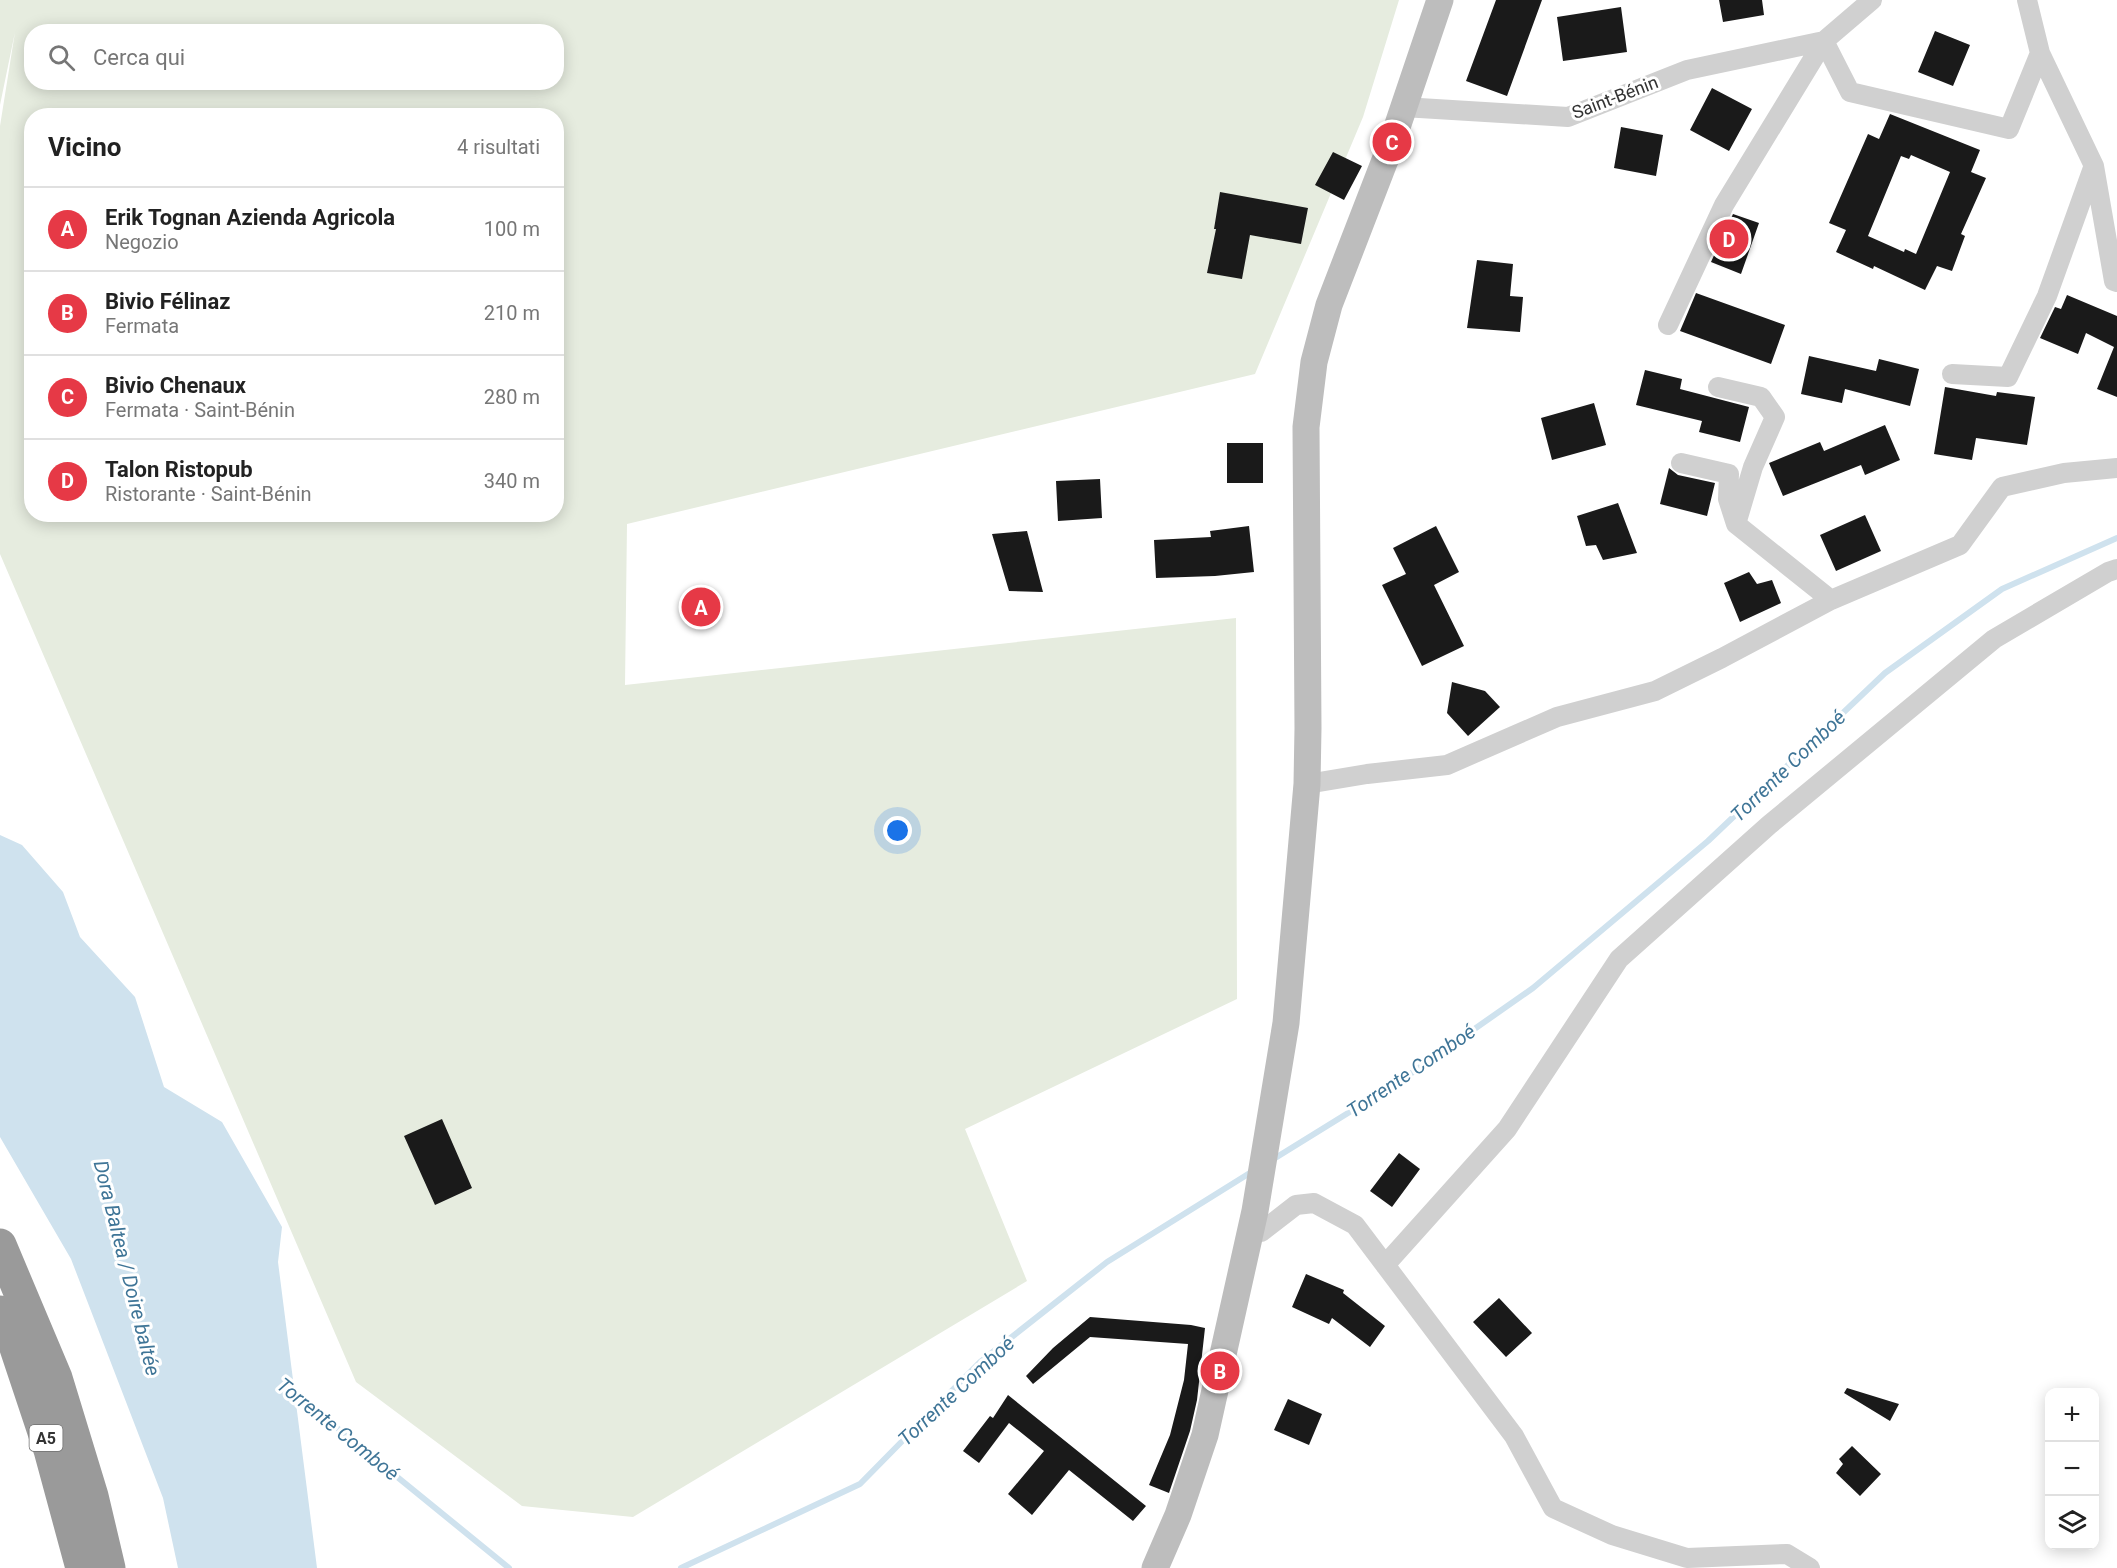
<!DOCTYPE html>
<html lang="it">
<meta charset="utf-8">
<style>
:root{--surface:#fff;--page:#f6f6f6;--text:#222;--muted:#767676;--line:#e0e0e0;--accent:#e63946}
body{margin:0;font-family:Roboto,sans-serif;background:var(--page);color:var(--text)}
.controls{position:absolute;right:18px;bottom:18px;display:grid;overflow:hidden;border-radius:12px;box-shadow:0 3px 15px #0003}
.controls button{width:54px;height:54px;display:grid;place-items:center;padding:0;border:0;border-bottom:2px solid var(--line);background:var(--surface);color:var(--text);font:30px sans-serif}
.you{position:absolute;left:898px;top:831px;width:21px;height:21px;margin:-15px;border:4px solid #fff;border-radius:50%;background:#1a73e8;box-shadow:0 0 0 9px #1a73e833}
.badge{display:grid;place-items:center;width:39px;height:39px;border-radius:50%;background:var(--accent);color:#fff;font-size:20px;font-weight:700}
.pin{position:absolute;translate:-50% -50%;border:3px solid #fff;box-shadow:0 2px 6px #0006}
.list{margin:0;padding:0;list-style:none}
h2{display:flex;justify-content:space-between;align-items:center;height:78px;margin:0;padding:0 24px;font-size:26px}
h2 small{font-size:20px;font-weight:400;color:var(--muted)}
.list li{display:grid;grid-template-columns:39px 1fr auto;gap:18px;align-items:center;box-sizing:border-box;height:84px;padding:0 24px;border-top:2px solid var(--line)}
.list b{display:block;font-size:22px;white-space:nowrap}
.list p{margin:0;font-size:20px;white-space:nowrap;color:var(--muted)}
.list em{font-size:20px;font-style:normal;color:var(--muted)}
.icon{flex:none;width:33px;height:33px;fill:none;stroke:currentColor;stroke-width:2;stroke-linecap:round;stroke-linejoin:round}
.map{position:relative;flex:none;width:2117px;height:1568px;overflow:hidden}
.search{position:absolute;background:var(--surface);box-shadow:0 3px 15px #0003;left:24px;top:24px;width:540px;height:66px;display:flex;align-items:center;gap:15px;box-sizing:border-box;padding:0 21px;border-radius:24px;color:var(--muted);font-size:22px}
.panel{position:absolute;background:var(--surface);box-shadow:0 3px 15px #0003;left:24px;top:108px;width:540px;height:414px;border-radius:24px}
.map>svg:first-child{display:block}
.green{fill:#e6ecdf;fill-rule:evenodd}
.water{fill:#cfe2ee}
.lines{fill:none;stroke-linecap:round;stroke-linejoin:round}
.stream{stroke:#cfe2ee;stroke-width:6}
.building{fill:#1a1a1a;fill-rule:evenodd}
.street{stroke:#d0d0d0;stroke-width:20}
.secondary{stroke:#bdbdbd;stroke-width:27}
.highway{stroke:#9a9a9a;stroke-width:33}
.labels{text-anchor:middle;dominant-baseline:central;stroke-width:6;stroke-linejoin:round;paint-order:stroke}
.shield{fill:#fff;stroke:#707070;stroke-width:1.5}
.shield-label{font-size:16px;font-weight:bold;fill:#333}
.street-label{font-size:18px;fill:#333;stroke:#fff}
.water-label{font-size:20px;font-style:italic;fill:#3f7597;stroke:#fff}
</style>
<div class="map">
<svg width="2117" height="1568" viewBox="0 0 2117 1568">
<rect width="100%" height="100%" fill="#fff"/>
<path class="green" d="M 0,0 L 1399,0 L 1363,117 L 1255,374 L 627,524 L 625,685 L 1236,618 L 1237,999 L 965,1129 L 1027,1281 L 633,1517 L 522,1506 L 356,1382 L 0,554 L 0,126 L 15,32 L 0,105 ZM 32,32 L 556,32 L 556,82 L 32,82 ZM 32,116 L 556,116 L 556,514 L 32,514 Z"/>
<path class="water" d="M 0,835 L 22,845 L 63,892 L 80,937 L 135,997 L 164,1087 L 222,1122 L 282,1227 L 278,1262 L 317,1568 L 178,1568 L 163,1498 L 71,1259 L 0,1137 Z"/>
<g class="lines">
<path class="stream" d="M 1272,1160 L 1403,1079 L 1533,988 L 1708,841 L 1885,673 L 2002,589 L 2117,538
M 288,1388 L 509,1568
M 681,1568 L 860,1484 L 980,1362 L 1107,1262 L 1253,1171"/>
</g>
<path class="building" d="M 1496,0 L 1542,0 L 1507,96 L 1466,81 Z
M 1719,0 L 1762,0 L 1764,15 L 1723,22 Z
M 1621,7 L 1627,52 L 1563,61 L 1557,17 Z
M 1935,31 L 1970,45 L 1953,86 L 1918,72 Z
M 1712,88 L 1752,109 L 1729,151 L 1690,130 Z
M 1890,114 L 1980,150 L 1971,172 L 1986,178 L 1961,234 L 1965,236 L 1952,271 L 1937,266 L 1925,290 L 1874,266 L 1873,269 L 1836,252 L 1846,230 L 1829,223 L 1868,134 L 1879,139 ZM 1911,155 L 1950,172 L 1916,254 L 1905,249 L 1904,252 L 1868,236 L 1901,156 L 1909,159 Z
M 1621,127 L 1663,135 L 1656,176 L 1614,168 Z
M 1333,152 L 1362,166 L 1344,200 L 1315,185 Z
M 1220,192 L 1308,208 L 1301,244 L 1250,235 L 1242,279 L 1207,273 L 1216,229 L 1214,229 Z
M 1733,214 L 1759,223 L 1741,274 L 1711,262 Z
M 1477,260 L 1513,264 L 1510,296 L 1523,297 L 1520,332 L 1467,328 Z
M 1696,293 L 1785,325 L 1771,364 L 1680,331 Z
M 2067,295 L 2117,316 L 2117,397 L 2097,389 L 2114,347 L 2086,333 L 2078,354 L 2040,338 L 2055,307 L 2061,309 Z
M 1809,356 L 1876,371 L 1879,359 L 1919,369 L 1910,406 L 1845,389 L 1842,403 L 1801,394 Z
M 1645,370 L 1682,379 L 1680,389 L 1749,407 L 1740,442 L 1699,432 L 1702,421 L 1636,405 Z
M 1945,387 L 1996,396 L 1997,392 L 2035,397 L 2027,445 L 1976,438 L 1972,460 L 1934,454 Z
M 1594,403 L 1606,445 L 1552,460 L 1541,418 Z
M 1885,425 L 1900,460 L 1865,475 L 1861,465 L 1783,496 L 1769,463 L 1820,442 L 1824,451 Z
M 1227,443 L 1263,443 L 1263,483 L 1227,483 Z
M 1669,468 L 1678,475 L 1715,483 L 1707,516 L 1660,504 Z
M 1100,479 L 1102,518 L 1058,521 L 1056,481 Z
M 1618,503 L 1637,553 L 1603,560 L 1596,545 L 1586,546 L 1577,516 Z
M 1865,515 L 1881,551 L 1836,571 L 1820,535 Z
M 1249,526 L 1254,572 L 1215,576 L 1156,578 L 1154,540 L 1211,537 L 1210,531 Z
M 1436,526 L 1459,572 L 1434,585 L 1464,646 L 1422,666 L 1382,585 L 1406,574 L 1393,548 Z
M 1027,531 L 1043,592 L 1009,591 L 992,534 Z
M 1749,572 L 1757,584 L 1772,580 L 1781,603 L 1740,622 L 1724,583 Z
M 1452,682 L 1485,691 L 1500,707 L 1468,736 L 1447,713 Z
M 442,1119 L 472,1188 L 435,1205 L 404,1136 Z
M 1399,1153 L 1420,1169 L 1392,1207 L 1370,1191 Z
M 1306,1274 L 1344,1290 L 1343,1293 L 1385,1326 L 1370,1347 L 1332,1318 L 1329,1324 L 1292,1307 Z
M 1499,1298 L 1532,1333 L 1506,1357 L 1473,1322 Z
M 1090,1317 L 1191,1325 L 1205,1328 L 1197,1400 L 1190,1431 L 1169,1493 L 1149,1485 L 1170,1435 L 1184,1380 L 1188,1344 L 1090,1337 L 1033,1384 L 1026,1376 L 1053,1348 Z
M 1847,1388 L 1899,1404 L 1890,1421 L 1844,1393 Z
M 1008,1395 L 1146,1506 L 1133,1521 L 1069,1470 L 1032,1515 L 1008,1494 L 1044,1451 L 1009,1423 L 979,1463 L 963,1451 L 990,1416 L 993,1418 Z
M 1288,1399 L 1322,1414 L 1309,1445 L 1274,1430 Z
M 1852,1446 L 1881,1474 L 1860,1496 L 1836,1473 L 1843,1464 L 1839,1459 Z"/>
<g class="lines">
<path class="street" d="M 2027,0 L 2040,53 L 2094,166 L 2114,281 L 2117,282
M 1403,107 L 1568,117 L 1687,70 L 1824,41 L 1872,0
M 1668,325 L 1724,205 L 1824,41 L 1850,92 L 2009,129 L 2040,53
M 1952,374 L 2008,377 L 2047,296 L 2093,168
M 1718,387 L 1761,397 L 1775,417 L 1753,467 L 1736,524
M 1681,463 L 1729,474 L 1728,499 L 1736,524 L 1831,600
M 1307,784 L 1367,774 L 1447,765 L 1557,717 L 1655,691 L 1722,658 L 1831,600 L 1960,545 L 2002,487 L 2064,473 L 2117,468
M 1250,1232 L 1261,1232 L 1296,1205 L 1314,1203 L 1355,1225 L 1514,1436 L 1553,1508 L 1612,1535 L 1687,1558 L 1787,1554 L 1810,1568
M 1385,1265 L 1507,1129 L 1619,959 L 1769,825 L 1994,639 L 2108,572 L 2117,569"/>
<path class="secondary" d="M 1155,1568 L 1178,1515 L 1205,1435 L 1255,1211 L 1286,1023 L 1307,784 L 1308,728 L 1306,427 L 1314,362 L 1329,305 L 1392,142 L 1440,0"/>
<path class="highway" d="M 0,1245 L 56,1378 L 92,1496 L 109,1568
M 0,1312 L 14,1342 L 50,1450 L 82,1568"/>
</g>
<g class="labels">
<rect class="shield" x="29.5" y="1425" width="33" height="26" rx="4.5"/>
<g class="shield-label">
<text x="46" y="1438">A5</text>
</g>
<g class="street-label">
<text transform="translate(1615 97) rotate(-21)">Saint-Bénin</text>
</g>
<g class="water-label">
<text transform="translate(1788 766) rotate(-44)">Torrente Comboé</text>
<text transform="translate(1411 1071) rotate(-34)">Torrente Comboé</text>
<text transform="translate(127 1268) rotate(76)">Dora Baltea / Doire baltée</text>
<text transform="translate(956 1391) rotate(-43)">Torrente Comboé</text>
<text transform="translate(338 1429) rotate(39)">Torrente Comboé</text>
</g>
</g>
</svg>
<div class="controls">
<button>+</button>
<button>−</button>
<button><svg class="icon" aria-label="layers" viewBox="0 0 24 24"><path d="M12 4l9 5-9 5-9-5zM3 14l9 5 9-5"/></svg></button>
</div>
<div class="you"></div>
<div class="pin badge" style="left:701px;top:607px">A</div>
<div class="pin badge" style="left:1220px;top:1371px">B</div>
<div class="pin badge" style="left:1392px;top:142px">C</div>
<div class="pin badge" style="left:1729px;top:239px">D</div>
<div class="search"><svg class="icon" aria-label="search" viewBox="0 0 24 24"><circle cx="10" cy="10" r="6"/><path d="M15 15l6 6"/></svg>Cerca qui</div>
<section class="panel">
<h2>Vicino<small>4 risultati</small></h2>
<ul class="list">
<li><span class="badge">A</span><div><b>Erik Tognan Azienda Agricola</b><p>Negozio</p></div><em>100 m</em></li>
<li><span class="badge">B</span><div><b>Bivio Félinaz</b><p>Fermata</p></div><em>210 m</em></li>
<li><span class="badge">C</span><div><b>Bivio Chenaux</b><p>Fermata · Saint-Bénin</p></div><em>280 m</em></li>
<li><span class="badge">D</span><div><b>Talon Ristopub</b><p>Ristorante · Saint-Bénin</p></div><em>340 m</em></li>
</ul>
</section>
</div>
